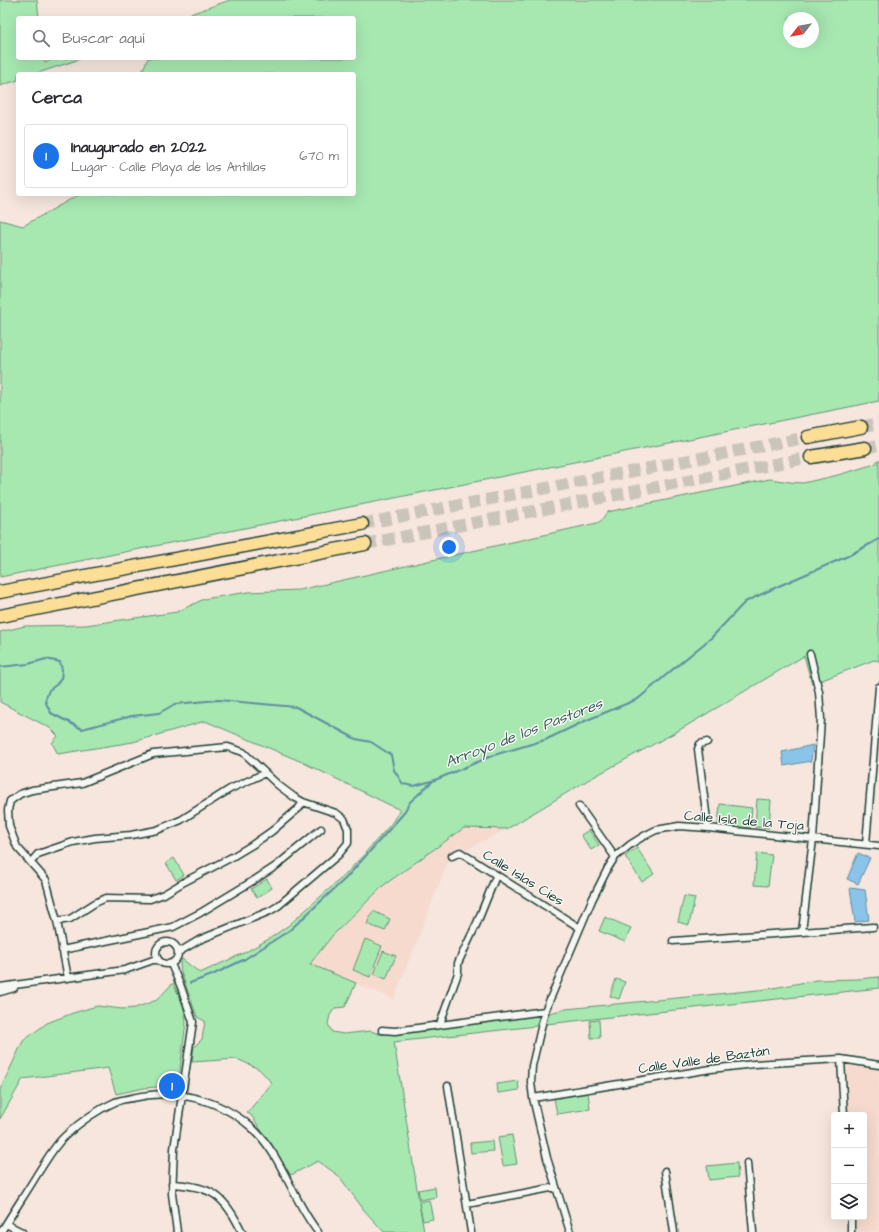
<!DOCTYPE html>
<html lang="es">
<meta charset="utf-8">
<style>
:root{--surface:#fff;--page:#f2f2f3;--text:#2b2b33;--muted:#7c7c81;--line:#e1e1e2;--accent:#1a73e8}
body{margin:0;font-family:"Architects Daughter",sans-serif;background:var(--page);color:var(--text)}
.controls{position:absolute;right:12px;bottom:12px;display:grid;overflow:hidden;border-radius:4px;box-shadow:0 4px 16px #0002}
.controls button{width:36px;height:36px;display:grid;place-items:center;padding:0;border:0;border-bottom:1px solid var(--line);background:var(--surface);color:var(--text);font:20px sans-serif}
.compass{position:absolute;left:783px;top:12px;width:36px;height:36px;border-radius:50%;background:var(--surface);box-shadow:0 4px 16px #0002;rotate:239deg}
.you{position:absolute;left:449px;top:547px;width:14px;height:14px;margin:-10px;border:3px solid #fff;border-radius:50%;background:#1a73e8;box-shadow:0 0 0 6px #1a73e833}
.badge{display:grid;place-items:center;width:26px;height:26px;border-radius:50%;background:var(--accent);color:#fff;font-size:13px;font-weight:700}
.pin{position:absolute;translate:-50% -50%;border:2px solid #fff;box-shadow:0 1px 4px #0006}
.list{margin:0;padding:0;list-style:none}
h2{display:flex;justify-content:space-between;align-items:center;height:52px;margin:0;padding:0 16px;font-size:17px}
h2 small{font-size:13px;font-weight:400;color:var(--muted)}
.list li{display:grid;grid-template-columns:26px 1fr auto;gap:12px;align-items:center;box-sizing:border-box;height:64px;margin:0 8px 8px;padding:0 8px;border:1px solid var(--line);border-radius:4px}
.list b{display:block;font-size:15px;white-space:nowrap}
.list p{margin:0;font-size:13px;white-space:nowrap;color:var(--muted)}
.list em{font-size:13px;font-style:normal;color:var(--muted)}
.icon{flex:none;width:22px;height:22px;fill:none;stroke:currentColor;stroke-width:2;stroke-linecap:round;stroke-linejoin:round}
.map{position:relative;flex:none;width:879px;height:1232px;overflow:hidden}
.search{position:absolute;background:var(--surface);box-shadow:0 4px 16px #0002;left:16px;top:16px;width:340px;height:44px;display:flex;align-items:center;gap:10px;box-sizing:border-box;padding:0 14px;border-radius:4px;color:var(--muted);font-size:15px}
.panel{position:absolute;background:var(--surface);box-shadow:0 4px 16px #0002;left:16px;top:72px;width:340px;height:124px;border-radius:4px}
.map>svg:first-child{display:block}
.built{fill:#f6dace}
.green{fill:#a7e8b1;stroke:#639272;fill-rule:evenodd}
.water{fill:#8ac4e9;stroke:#5f8ea1}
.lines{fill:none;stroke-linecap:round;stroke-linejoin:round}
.stream{stroke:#5f8ea1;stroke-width:2}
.motorway-tunnel{stroke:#cbc4bb;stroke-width:12;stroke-dasharray:12 6;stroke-linecap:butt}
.minor-casing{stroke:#1f3d34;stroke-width:9}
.motorway-casing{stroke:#1f3d34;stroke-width:15}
.minor{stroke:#f6f6f2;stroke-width:6}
.motorway{stroke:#fdde96;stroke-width:12}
.labels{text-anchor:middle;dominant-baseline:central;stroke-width:3;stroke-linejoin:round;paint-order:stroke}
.street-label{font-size:14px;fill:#1f3d34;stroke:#f6f6f2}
.water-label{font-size:15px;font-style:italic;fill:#345858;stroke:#f6f6f2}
</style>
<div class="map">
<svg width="879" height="1232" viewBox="0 0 879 1232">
<rect width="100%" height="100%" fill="#f6e6dd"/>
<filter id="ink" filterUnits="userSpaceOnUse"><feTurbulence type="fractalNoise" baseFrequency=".025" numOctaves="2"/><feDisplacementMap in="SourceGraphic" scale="8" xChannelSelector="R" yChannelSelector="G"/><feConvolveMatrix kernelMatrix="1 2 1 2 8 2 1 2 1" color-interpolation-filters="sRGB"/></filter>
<g filter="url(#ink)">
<path class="built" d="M 464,828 L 507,829 L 466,850 L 459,844 L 447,864 L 394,999 L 310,965 L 327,941 L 384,885 Z
M 847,1066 L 879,1068 L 879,1232 L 855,1232 L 854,1217 L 864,1217 L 864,1115 L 849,1115 Z"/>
<path class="green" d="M 0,0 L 37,0 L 39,18 L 18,18 L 18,58 L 44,58 L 45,63 L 55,58 L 83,58 L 35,74 L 18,74 L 18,80 L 0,86 Z
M 230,0 L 879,0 L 879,401 L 0,577 L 0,220 L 23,226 L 80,194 L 354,194 L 354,74 L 141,74 L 148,58 L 354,58 L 354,18 L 179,18 ZM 789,18 L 813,18 L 813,42 L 789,42 Z
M 879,459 L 879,661 L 874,660 L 812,684 L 804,656 L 676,732 L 588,780 L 507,829 L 464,828 L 384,885 L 332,936 L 310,964 L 356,983 L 345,1007 L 335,1008 L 330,1015 L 328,1024 L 332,1032 L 344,1034 L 371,1031 L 379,1034 L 393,1034 L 540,1014 L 536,1026 L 394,1042 L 419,1202 L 429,1200 L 433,1219 L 423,1221 L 419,1203 L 424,1232 L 384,1232 L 364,1210 L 339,1176 L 318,1161 L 291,1175 L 251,1115 L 247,1113 L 272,1083 L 259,1069 L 237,1059 L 192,1062 L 194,1047 L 202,1039 L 205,1021 L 197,1017 L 181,972 L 180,965 L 182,959 L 200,973 L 244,953 L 269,939 L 289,925 L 347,873 L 391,824 L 400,810 L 302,762 L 205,721 L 133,742 L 58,754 L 52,743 L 58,736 L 50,728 L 0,702 L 0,632 L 25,626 L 86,625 L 177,612 L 204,599 L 248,592 L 299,590 L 597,523 L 601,521 L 607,512 L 770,479 L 790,482 L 803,483 L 838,475 L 875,464 Z
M 757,799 L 771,800 L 769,828 L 755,827 Z
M 720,804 L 752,808 L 750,828 L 718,824 Z
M 589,830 L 599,845 L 591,850 L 581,835 Z
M 637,848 L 654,874 L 642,882 L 625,856 Z
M 757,853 L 772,855 L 768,886 L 754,885 Z
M 174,858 L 184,875 L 176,880 L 166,863 Z
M 267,879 L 272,888 L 257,898 L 251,889 Z
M 684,896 L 695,898 L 689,925 L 678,922 Z
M 373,911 L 390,919 L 385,931 L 367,924 Z
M 605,917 L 631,928 L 625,942 L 599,931 Z
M 365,939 L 382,946 L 370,977 L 353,970 Z
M 383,951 L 396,956 L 386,979 L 374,974 Z
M 879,977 L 879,988 L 546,1024 L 549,1013 L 566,1009 L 768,989 L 817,980 L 858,979 Z
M 616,979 L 625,982 L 619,999 L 610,996 Z
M 173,983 L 183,1004 L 186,1022 L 179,1078 L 170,1086 L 144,1088 L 116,1094 L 108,1068 L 23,1079 L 0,1119 L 0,1090 L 23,1041 L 47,1023 L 73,1013 L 97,1006 L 122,1009 L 135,1008 L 157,1000 Z
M 599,1020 L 600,1038 L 591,1038 L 590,1021 Z
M 518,1081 L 519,1090 L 498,1093 L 497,1084 Z
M 588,1093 L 590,1109 L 557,1114 L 554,1098 Z
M 512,1135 L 517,1164 L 503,1166 L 498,1137 Z
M 492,1141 L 493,1151 L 471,1153 L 470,1143 Z
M 737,1163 L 738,1177 L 709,1180 L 707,1166 Z
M 435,1187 L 436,1197 L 420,1200 L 418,1190 Z"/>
<path class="water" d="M 813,745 L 811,761 L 784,766 L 782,752 Z
M 858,853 L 870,858 L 858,884 L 847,879 Z
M 850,888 L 865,890 L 869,920 L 855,922 Z"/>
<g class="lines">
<path class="stream" d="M 0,667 L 28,664 L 46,659 L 60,662 L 62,670 L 61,679 L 56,685 L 49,690 L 45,701 L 51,713 L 82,729 L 132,716 L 159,713 L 175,704 L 218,700 L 296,707 L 356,739 L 371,742 L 391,755 L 394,770 L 403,784 L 414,786 L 435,780 L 494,755 L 545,740 L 587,720 L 638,699 L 672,670 L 711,638 L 745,602 L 781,585 L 848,556 L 879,539
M 190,983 L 212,975 L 245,959 L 290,930 L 346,878 L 403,814 L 410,802 L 433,781"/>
<path class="motorway-tunnel" d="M 861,427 L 879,423
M 865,448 L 879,445
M 362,524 L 808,437
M 365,544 L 811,457"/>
<g class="minor-casing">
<path id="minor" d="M 707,742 L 700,744 L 698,749 L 708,828
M 579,806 L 615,857
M 866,844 L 879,687
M 452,856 L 460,852 L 580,928
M 31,862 L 38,854 L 73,842 L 95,838 L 131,835 L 157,830 L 181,820 L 230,789 L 265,773
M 57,921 L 70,919 L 95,903 L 106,898 L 150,899 L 164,894 L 184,882 L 232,857 L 252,845 L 272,831 L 299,808 L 303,802
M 802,932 L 813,839 L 821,719 L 819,692 L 810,654
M 673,941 L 873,927
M156 953a11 11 0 1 1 22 0a11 11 0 1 1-22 0Z
M 62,950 L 173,927 L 200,913 L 256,879 L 276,866 L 321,829
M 171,964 L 181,987 L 193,1022 L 174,1149 L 172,1194 L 177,1232
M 68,978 L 57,921 L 46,880 L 17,847 L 9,826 L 8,810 L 10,801 L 20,794 L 32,790 L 82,783 L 153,754 L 228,747 L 243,752 L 278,785 L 294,797 L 303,802 L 336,813 L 344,819 L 348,829 L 348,843 L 338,855 L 278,906 L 270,911 L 199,940 L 179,952
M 0,987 L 125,970 L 153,960 L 158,960
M 0,992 L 14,988
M 440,1024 L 458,973 L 458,963 L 477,923 L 496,876
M 382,1030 L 395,1031 L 545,1011
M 841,1059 L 844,1115
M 448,1086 L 471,1232
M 533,1098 L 711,1069 L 754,1064 L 841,1059 L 879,1065
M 747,1163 L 753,1232
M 665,1171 L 674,1232
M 172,1184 C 212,1186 225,1196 242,1232
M 467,1204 L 556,1187
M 851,1217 L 851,1232
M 6,1224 L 22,1232
M 1,1232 C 13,1212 26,1193 38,1173 C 46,1161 54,1146 65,1136 C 79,1123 97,1110 115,1102 C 120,1100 127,1099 132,1098 C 175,1088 219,1099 251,1127 C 282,1154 292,1200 318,1232
M 570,1232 L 547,1158 L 533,1098 L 531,1082 L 532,1066 L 545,1011 L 592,900 L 608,868 L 615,857 L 631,844 L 644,836 L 656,830 L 679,826 L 708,828 L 879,846"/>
</g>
<g class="motorway-casing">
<path id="motorway" d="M 808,437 L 861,427
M 811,457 L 865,448
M 0,592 L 362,524
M 0,616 L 365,544"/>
</g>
<use href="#minor" class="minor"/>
<use href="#motorway" class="motorway"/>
</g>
</g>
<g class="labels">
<g class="street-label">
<text transform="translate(744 821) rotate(5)">Calle Isla de la Toja</text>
<text transform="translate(523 878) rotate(32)">Calle Islas Cíes</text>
<text transform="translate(704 1060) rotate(-8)">Calle Valle de Baztán</text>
</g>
<g class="water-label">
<text transform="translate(524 733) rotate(-21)">Arroyo de los Pastores</text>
</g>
</g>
</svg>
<div class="controls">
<button>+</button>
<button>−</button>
<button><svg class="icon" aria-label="layers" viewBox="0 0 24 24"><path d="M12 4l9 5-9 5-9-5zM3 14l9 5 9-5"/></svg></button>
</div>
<svg class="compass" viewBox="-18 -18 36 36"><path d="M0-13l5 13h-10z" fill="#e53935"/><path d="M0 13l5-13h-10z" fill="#7c7c81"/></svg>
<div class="you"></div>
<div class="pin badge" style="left:172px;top:1086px">1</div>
<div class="search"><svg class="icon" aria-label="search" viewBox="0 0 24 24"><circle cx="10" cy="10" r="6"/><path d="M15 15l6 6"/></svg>Buscar aquí</div>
<section class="panel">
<h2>Cerca<small></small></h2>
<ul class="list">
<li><span class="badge">1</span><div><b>Inaugurado en 2022</b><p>Lugar · Calle Playa de las Antillas</p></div><em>670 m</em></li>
</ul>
</section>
</div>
